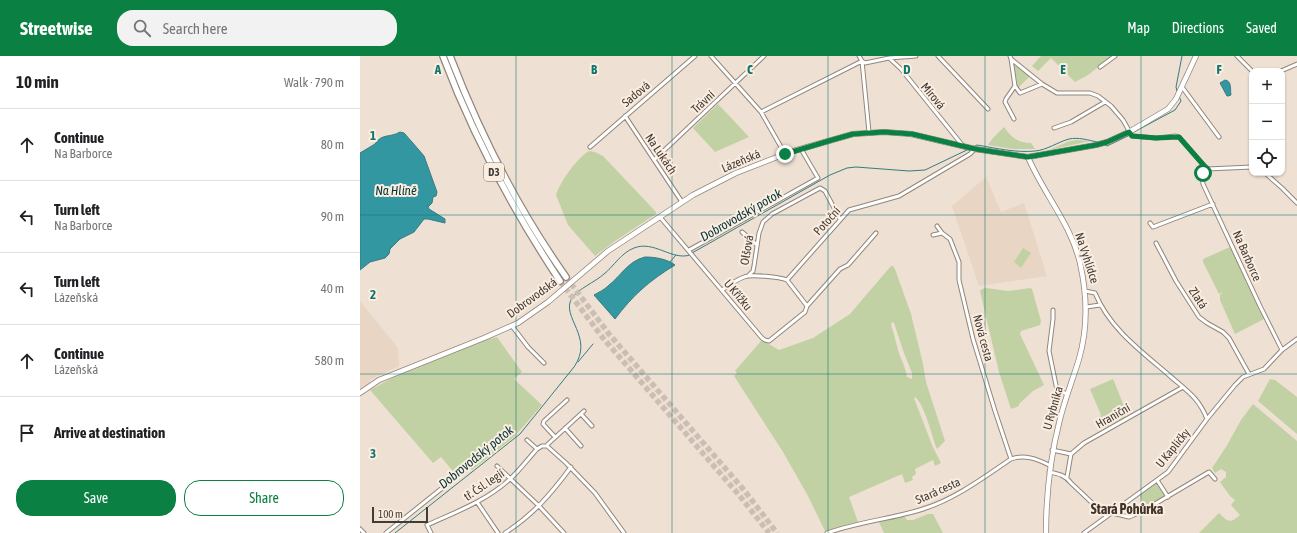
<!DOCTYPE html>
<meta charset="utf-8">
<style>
:root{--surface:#fff;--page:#f2f2f2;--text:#202124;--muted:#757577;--line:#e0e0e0;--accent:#0b8043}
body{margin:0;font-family:"Asap Condensed",sans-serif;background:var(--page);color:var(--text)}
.controls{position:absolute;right:12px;top:12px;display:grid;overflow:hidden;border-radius:8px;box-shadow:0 1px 3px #0004}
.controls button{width:36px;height:36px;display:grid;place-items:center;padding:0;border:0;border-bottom:1px solid var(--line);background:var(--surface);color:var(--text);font:20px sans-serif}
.scale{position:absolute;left:12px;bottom:10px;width:56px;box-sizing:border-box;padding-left:4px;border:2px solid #413c37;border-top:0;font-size:11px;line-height:14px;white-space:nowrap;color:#413c37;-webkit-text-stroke:3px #fbede0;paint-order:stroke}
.stop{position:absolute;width:12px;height:12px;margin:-9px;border:3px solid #0b8043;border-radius:50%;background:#fff}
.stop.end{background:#0b8043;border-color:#fff;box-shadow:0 1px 4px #0008}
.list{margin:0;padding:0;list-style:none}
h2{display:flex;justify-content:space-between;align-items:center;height:52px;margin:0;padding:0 16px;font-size:17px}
h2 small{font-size:13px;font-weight:400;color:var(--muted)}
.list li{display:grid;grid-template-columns:26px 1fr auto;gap:12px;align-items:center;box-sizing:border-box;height:72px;padding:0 16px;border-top:1px solid var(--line)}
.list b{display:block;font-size:15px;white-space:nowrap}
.list p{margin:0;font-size:13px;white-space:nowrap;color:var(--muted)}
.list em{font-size:13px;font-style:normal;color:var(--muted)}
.actions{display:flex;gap:8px;padding:12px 16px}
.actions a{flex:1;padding:9px 0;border:1px solid var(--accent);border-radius:16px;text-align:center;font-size:14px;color:var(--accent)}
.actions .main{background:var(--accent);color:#fff}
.icon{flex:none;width:22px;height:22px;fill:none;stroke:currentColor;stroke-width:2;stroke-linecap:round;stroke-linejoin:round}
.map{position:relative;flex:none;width:937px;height:477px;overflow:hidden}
header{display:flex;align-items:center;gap:24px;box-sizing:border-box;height:56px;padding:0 20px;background:var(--accent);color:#fff}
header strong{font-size:19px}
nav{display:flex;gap:22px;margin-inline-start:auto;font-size:14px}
.search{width:280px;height:36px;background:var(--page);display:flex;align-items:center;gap:10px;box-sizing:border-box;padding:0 14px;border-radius:16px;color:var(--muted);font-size:15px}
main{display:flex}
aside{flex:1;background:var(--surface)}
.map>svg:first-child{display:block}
.built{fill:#e9d5c3}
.green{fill:#c1d1a4;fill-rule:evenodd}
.water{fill:#3397a1;stroke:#377c81}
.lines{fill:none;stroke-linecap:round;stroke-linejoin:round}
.stream{stroke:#377c81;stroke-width:1}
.highway-tunnel{stroke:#cbbfb4;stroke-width:5.5;stroke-dasharray:5.5 3;stroke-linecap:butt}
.street-casing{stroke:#92867b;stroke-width:5}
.secondary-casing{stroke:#92867b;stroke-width:6}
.highway-casing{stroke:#92867b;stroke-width:8}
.street{stroke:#fff;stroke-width:3}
.secondary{stroke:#fff;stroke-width:4.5}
.highway{stroke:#fff;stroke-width:5.5}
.route{stroke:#0b8043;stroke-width:5}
.grid{fill:none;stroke:#0f766e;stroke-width:1;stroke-opacity:0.55}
.labels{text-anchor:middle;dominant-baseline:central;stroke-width:4;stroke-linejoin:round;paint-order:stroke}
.shield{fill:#fbede0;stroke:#79716a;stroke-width:1}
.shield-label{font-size:11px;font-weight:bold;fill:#413c37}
.street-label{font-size:12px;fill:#413c37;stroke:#fbede0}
.water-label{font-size:13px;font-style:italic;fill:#05353a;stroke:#fbede0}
.quarter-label{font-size:14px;font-weight:bold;fill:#3e342a;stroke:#fbede0}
.grid-label{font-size:13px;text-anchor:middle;font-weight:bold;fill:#0f766e;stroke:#fbede0;stroke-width:4;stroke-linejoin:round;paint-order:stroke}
</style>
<header>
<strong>Streetwise</strong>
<div class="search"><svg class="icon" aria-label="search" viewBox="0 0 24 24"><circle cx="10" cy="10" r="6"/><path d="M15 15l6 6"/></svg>Search here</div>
<nav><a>Map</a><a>Directions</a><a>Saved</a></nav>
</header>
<main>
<aside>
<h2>10 min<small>Walk · 790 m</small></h2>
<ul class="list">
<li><svg class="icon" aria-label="ahead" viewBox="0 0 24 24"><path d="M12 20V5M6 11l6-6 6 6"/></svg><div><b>Continue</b><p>Na Barborce</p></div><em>80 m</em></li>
<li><svg class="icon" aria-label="left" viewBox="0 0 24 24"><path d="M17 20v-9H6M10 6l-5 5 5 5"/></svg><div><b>Turn left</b><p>Na Barborce</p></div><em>90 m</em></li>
<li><svg class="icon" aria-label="left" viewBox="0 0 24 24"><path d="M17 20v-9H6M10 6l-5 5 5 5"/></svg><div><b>Turn left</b><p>Lázeňská</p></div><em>40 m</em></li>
<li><svg class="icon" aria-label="ahead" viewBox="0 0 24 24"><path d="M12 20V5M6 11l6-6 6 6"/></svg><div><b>Continue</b><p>Lázeňská</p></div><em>580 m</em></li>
<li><svg class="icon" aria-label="arrive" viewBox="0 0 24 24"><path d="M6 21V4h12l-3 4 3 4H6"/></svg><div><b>Arrive at destination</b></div></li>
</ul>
<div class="actions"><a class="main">Save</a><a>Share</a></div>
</aside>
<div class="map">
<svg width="937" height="477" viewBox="0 0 937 477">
<rect width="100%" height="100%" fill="#eee0d3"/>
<path class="built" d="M 626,121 L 641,156 L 664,147 L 687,220 L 619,230 L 592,150 Z
M 0,245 L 38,292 L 39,310 L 10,324 L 9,328 L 0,334 Z"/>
<path class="green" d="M 681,0 L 752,0 L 728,19 L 715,26 L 691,2 L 678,15 L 672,10 Z
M 655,9 L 670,20 L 658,32 L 654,10 Z
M 358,48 L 389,81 L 355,96 L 333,72 Z
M 644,71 C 651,81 658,87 671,87 L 675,93 L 653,93 L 628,89 L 633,82 Z
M 717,84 L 730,85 L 689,94 L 710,85 Z
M 229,95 L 235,96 L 243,100 L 296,156 L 296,158 L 255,185 L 235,200 L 208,169 L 196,139 C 200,126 217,102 229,95 Z
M 870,191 L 904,263 L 875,278 L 860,244 L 860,239 L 863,236 L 859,238 L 843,206 L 843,203 Z
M 663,192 L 671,197 L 661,212 L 654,206 Z
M 531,210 L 533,210 L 535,213 L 551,258 L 563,308 L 566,326 L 585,385 L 577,393 C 572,381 565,349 555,341 L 554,342 L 572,389 L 581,407 L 575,410 L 573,404 L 555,413 L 556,418 L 552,421 L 553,424 L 545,427 L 542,418 L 489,441 L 498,466 L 465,475 L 448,440 L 423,396 L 374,320 L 377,317 L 375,315 L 402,284 L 419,294 L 453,282 L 490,258 ZM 532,266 L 534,267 L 544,297 L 552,317 L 552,323 L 547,321 C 546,314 543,307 540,300 C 536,290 535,279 531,269 Z
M 626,232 L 648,235 L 670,232 L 672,233 L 681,265 L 680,269 L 661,275 L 660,278 L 684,329 L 673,335 L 659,348 L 659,350 L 651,353 L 639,316 L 620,235 L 622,233 Z
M 137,281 L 162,316 L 154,323 L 182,349 L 154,381 L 112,414 L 107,409 L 96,419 L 81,401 L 73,407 L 10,334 L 32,322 L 125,284 Z
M 753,323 L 766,355 L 765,361 L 744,372 L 739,361 L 741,359 L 730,333 Z
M 910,323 L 915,324 L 937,341 L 937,378 L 898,345 Z
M 893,348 L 937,385 L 937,477 L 839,477 L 859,457 C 868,466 870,468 880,459 L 871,449 L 875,444 L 870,440 L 860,426 L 866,421 L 866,416 L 861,413 L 855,417 L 852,412 L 866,391 L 881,364 Z
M 796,427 L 805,440 L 785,451 L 784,450 L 780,439 Z
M 568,458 L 573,458 L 583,477 L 524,477 L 519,466 L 544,460 L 547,464 L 553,464 Z"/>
<path class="water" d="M 865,24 C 872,25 870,33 871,39 L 868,40 L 867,40 L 860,27 Z
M 40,76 L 44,77 L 52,86 L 64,100 L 77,136 L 76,140 L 73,141 L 72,147 L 68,151 L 69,153 L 85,163 L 85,167 L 68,163 L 64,163 L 54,176 L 40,183 L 30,193 L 29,198 L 25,202 L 10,206 L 0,214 L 0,97 L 15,88 C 22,77 30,82 40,76 Z
M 285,201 C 295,201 307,203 315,209 C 289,225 273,239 255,263 L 234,239 C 239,236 244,234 248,230 C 261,220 268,205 285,201 Z"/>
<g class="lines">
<path class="stream" d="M 817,35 L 816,31 L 822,0
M 772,77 L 815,54 L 821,45 L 819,40
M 745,89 L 747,90 L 770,79
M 613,91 L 617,89 C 635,92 656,97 675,95 C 687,94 698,86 709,83 C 718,81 728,84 737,86
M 332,197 L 470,119 L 487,112 L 496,111 L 549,115 L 565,114 L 609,93
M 310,206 L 316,199
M 218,306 L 233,288
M 35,477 L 160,378 L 214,311 C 235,281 200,261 212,242 C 218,233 235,226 244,218 C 254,210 261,197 274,192 C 294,184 312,205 330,199"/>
<path class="highway-tunnel" d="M 206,221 L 249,278 L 384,434 L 417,477
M 200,225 L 243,282 L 379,439 L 409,477"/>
<g class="street-casing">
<path id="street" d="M 351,0 L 401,56 L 425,98
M 499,0 L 502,5 L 509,76
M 578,0 L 628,53
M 650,0 L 651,3 L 655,30 L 660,37 L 682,28
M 877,0 L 892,15
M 529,2 L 541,13 L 603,90
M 651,3 L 682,28 L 697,37 L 730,37 L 738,40 L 751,50 L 763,64 L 772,80 L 796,82 L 816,80 L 819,81 L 847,113
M 740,11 L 755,0
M 921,15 L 937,8
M 822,31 L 859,81
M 401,56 L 502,5 L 505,7 L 529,2 L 556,0
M 265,60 L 322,146
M 654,63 L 645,46 L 646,43 L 655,30
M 694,72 L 711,66 L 745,46
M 230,91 L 335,0
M 294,104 L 404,0
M 892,111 L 847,113 C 842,118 842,122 843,128 L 900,250 L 922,294
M 905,117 L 922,132 L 937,147
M 300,161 L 402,282 L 405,284 L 409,285 L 445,256 L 447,250 L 480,213 L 488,209 L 516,177
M 790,167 L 793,171 L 853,148
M 577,170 L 582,177 L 590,183 L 599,206 L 599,224 L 613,283 L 635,355 L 651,403
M 382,176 L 397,189
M 573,179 L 582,177
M 796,187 L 816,225 L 839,261 L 847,267 L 863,276 L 869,282 L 889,318
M 329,194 L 458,122 L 441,93
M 388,220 L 393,215 L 394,210 L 399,177 L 403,166 L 412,158 L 460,132 L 465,135 L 480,163
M 427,224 L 489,154 L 539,140 L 610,98 L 615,93
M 427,224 L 447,250
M 362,234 C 369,229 376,224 384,221 C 391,218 420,221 427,224
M 725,235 L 735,237 C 750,273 781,295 810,320 C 827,335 839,342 847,363
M 726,251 L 740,249
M 693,254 L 693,263 L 689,295 L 697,334 L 707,338
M 152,270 L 168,291 L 184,307
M 221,358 L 232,370
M 205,372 L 221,390
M 195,381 L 183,368 L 184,365 L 207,344
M 167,384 L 177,393
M 187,390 L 206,407 L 235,437 L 264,477
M 187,390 L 188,388 L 224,355
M 692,394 L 711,398 L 724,387 L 823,331
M 137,410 L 179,450 L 204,477
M 689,416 C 699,418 705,419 711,427 L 746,460
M 707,421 L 711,398
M 797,424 L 808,441
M 117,446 L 138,477
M 752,457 L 769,461 L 783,455 L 849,416 L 855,423
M 0,473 L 4,477
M 26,477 L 106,413
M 71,477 L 67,469 C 96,456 126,445 150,423 C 160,414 168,403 177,393 L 182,390 L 187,390
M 145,477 C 173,459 191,438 211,411
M 467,477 C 498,466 531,463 563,453 C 595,443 623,422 651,403 C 664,398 677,403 689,409
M 724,477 L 808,416 L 847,363 L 875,329 L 883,321 L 904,313 L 922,294 L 937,283"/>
</g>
<g class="secondary-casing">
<path id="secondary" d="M 668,101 C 683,137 711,168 720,207 C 727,238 728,272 719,303 C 713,323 705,343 700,363 C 690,402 686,437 686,477
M 0,337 L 19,324 L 124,282 L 158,267 L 188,246 L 248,195 L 333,139 L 376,117 L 430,96 L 493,78 L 524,76 L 551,78 L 615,93 L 668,101 L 736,89 L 747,86 L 769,76 L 808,53 L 816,43 L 836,0"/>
</g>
<g class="highway-casing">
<path id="highway" d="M 83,0 C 113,80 153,154 200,225
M 90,0 C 120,78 157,152 206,221"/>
</g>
<use href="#street" class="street"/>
<use href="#secondary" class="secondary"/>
<use href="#highway" class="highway"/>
</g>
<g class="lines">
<path class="route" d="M 425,98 L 472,84 L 493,78 L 524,76 L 552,78 L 615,93 L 668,101 L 736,89 L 747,86 L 769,76 L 772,80 L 796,82 L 819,81 L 847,113 L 843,117"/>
</g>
<path class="grid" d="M 156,0 L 156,477M 312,0 L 312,477M 468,0 L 468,477M 625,0 L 625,477M 781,0 L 781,477M 0,159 L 937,159M 0,318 L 937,318"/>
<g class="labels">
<rect class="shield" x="124" y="107" width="20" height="18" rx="3"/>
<g class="shield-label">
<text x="134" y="116">D3</text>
</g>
<g class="street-label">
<text transform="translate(276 38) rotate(-40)">Sadová</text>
<text transform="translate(573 40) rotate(50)">Mírová</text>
<text transform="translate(343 46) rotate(-43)">Trávní</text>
<text transform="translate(301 98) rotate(56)">Na Lukách</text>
<text transform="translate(381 105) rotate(-23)">Lázeňská</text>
<text transform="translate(467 165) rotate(-48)">Potoční</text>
<text transform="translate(387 194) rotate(-80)">Olšová</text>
<text transform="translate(887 200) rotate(66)">Na Barborce</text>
<text transform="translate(727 202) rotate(72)">Na Vyhlídce</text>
<text transform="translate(378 239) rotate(50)">U Křížku</text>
<text transform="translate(172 242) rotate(-36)">Dobrovodská</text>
<text transform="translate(838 242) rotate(56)">Zlatá</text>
<text transform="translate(623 282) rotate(75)">Nová cesta</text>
<text transform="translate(693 352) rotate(-74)">U Rybníka</text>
<text transform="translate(753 360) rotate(-30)">Hraniční</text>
<text transform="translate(813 392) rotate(-51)">U Kapličky</text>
<text transform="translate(124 429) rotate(-34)">tř. Čsl. legií</text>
<text transform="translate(578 435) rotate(-24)">Stará cesta</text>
</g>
<g class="water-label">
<text x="36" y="134">Na Hlíně</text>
<text transform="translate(381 159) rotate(-30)">Dobrovodský potok</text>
<text transform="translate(116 401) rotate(-39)">Dobrovodský potok</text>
</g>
<g class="quarter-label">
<text x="767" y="453">Stará Pohůrka</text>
</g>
</g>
<g class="grid-label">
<text x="78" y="18">A</text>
<text x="234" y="18">B</text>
<text x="390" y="18">C</text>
<text x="547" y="18">D</text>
<text x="703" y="18">E</text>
<text x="859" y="18">F</text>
<text x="13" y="84">1</text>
<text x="13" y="243">2</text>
<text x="13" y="402">3</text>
</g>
</svg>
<div class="controls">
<button>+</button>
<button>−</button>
<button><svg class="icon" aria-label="locate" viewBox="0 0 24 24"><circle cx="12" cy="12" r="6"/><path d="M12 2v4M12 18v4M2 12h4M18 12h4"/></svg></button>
</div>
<div class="scale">100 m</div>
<div class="stop" style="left:843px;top:117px"></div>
<div class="stop end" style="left:425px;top:98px"></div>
</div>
</main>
